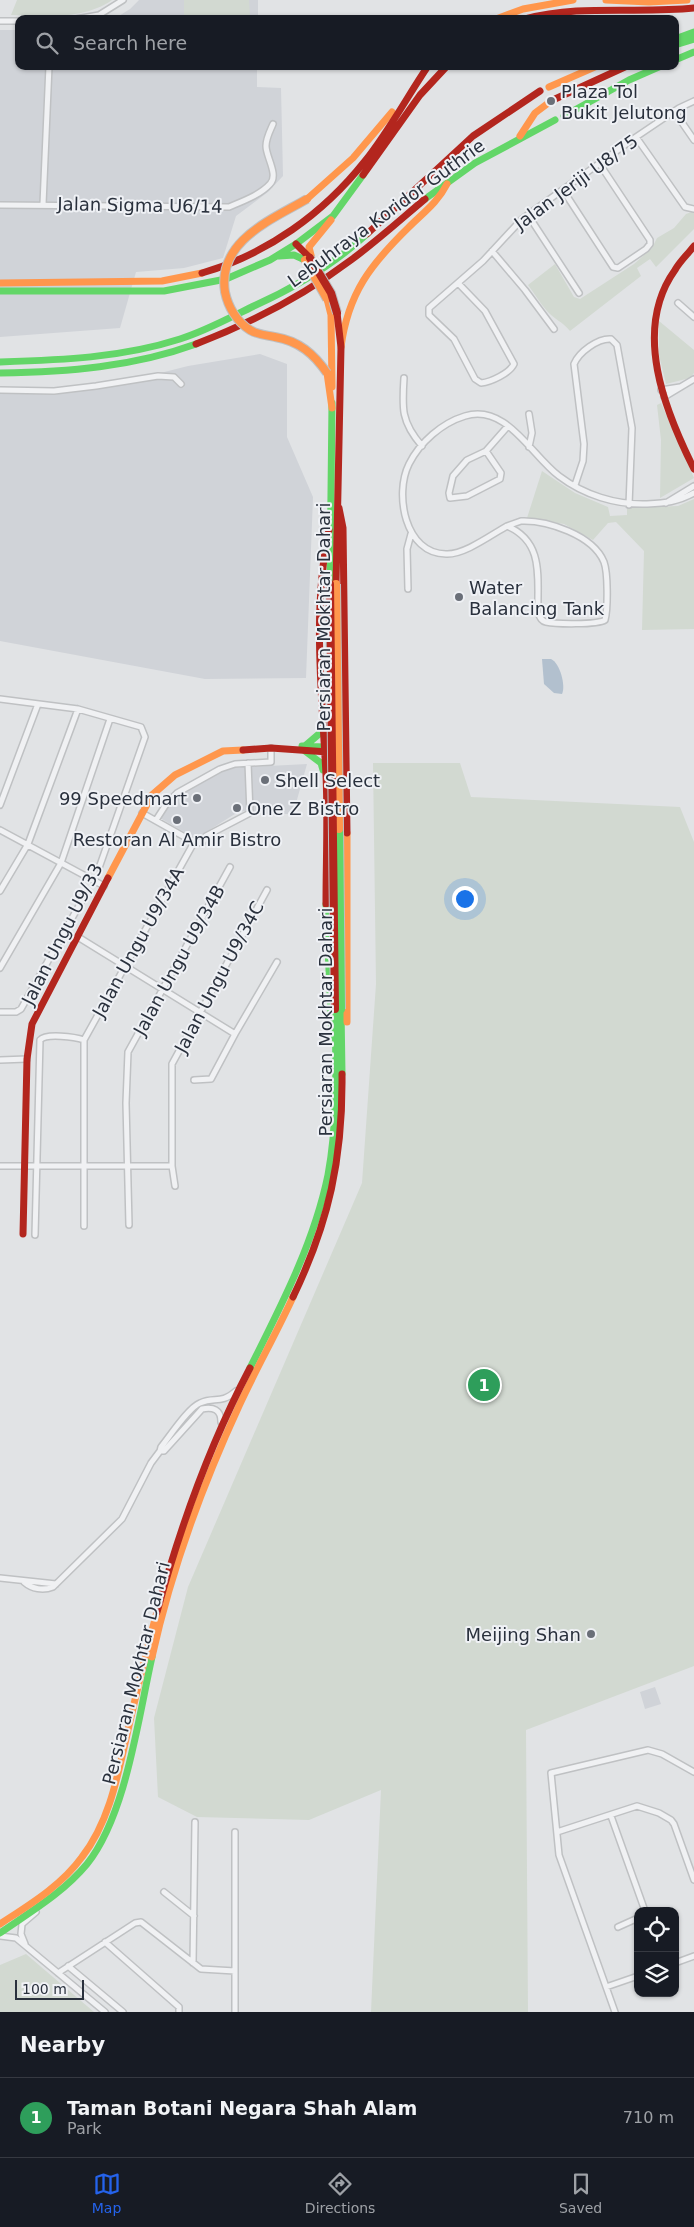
<!DOCTYPE html>
<style>
:root{--surface:#171b24;--page:#242831;--text:#f1f3f6;--muted:#9ea1a6;--line:#363941;--accent:#2563eb}
body{margin:0;font-family:"DejaVu Sans",sans-serif;background:var(--page);color:var(--text)}
.controls{position:absolute;right:15px;bottom:15px;display:grid;overflow:hidden;border-radius:10px;box-shadow:0 1px 4px #0004}
.controls button{width:45px;height:45px;display:grid;place-items:center;padding:0;border:0;border-bottom:1px solid var(--line);background:var(--surface);color:var(--text);font:25px sans-serif}
.scale{position:absolute;left:15px;bottom:12px;width:69px;box-sizing:border-box;padding-left:5px;border:2px solid #2a313d;border-top:0;font-size:14px;line-height:18px;white-space:nowrap;color:#2a313d;-webkit-text-stroke:4px #eff1f5;paint-order:stroke}
.you{position:absolute;left:464px;top:898px;width:18px;height:18px;margin:-12px;border:4px solid #fff;border-radius:50%;background:#1a73e8;box-shadow:0 0 0 8px #1a73e833}
.badge{display:grid;place-items:center;width:32px;height:32px;border-radius:50%;background:var(--accent);color:#fff;font-size:16px;font-weight:700}
.pin{position:absolute;translate:-50% -50%;border:2px solid #fff;box-shadow:0 1px 5px #0006}
.list{margin:0;padding:0;list-style:none}
h2{display:flex;justify-content:space-between;align-items:center;height:65px;margin:0;padding:0 20px;font-size:21px}
h2 small{font-size:16px;font-weight:400;color:var(--muted)}
.list li{display:grid;grid-template-columns:32px 1fr auto;gap:15px;align-items:center;box-sizing:border-box;height:80px;padding:0 20px;border-top:1px solid var(--line)}
.list b{display:block;font-size:19px;white-space:nowrap}
.list p{margin:0;font-size:16px;white-space:nowrap;color:var(--muted)}
.list em{font-size:16px;font-style:normal;color:var(--muted)}
.icon{flex:none;width:28px;height:28px;fill:none;stroke:currentColor;stroke-width:2;stroke-linecap:round;stroke-linejoin:round}
.map{position:relative;flex:none;width:694px;height:2012px;overflow:hidden}
.search{position:absolute;background:var(--surface);box-shadow:0 1px 4px #0004;left:15px;right:15px;top:15px;height:55px;display:flex;align-items:center;gap:12px;box-sizing:border-box;padding:0 18px;border-radius:10px;color:var(--muted);font-size:19px}
.sheet{height:145px;background:var(--surface)}
nav{display:flex;justify-content:space-around;align-items:center;box-sizing:border-box;height:70px;border-top:1px solid var(--line);background:var(--surface);font-size:14px;color:var(--muted)}
nav a{display:grid;justify-items:center;gap:2px}
nav .on{color:var(--accent)}
.map>svg:first-child{display:block}
.built{fill:#d0d3d8}
.green{fill:#d2d9d1}
.water{fill:#b2c0ce}
.lines{fill:none;stroke-linecap:round;stroke-linejoin:round}
.street-casing{stroke:#bfc1c3;stroke-width:8}
.street{stroke:#f0f1f3;stroke-width:5}
.fast{stroke:#63d668;stroke-width:7}
.slow{stroke:#ff974d;stroke-width:7}
.jam{stroke:#b3261e;stroke-width:7}
.fast-bridge-casing{stroke:#bec0c3;stroke-width:10;stroke-linecap:butt}
.slow-bridge-casing{stroke:#bec0c3;stroke-width:10;stroke-linecap:butt}
.jam-bridge-casing{stroke:#bec0c3;stroke-width:10;stroke-linecap:butt}
.fast-bridge{stroke:#63d668;stroke-width:8}
.slow-bridge{stroke:#ff974d;stroke-width:8}
.jam-bridge{stroke:#b3261e;stroke-width:8}
.poi-dot{fill:#6a6f78;stroke:#eff1f5;stroke-width:2}
.labels{text-anchor:middle;dominant-baseline:central;stroke-width:4;stroke-linejoin:round;paint-order:stroke}
.poi-label{font-size:18px;fill:#2a313d;stroke:#eff1f5;text-anchor:start}
.street-label{font-size:18px;fill:#2a313d;stroke:#eff1f5}
</style>
<div class="map">
<svg width="694" height="2012" viewBox="0 0 694 2012">
<rect width="100%" height="100%" fill="#e1e3e5"/>
<path class="built" d="M 139,0 L 258,0 L 258,19 L 114,19 L 130,9 Z
M 0,30 L 19,30 L 19,66 L 257,66 L 257,87 L 281,88 L 283,176 L 268,192 L 236,216 L 223,258 L 184,268 L 136,272 L 120,328 L 0,337 Z
M 260,354 L 287,364 L 287,437 L 313,497 L 306,678 L 205,679 L 0,641 L 0,388 L 39,390 L 117,384 L 188,366 Z
M 307,764 L 293,814 L 253,814 L 252,810 L 238,812 L 203,834 L 198,840 L 160,818 L 169,804 L 179,795 L 227,768 Z
M 655,1687 L 661,1704 L 645,1709 L 640,1692 Z"/>
<path class="green" d="M 17,0 L 112,0 C 84,20 44,16 11,15 Z
M 184,0 L 249,0 L 250,19 L 184,19 Z
M 694,211 L 694,229 L 656,267 L 650,259 L 637,268 L 641,276 L 570,331 C 563,322 554,319 547,311 C 540,303 534,293 528,285 L 555,264 L 574,297 L 580,299 L 634,264 L 652,248 L 657,238 L 674,228 L 686,214 Z
M 659,321 L 694,350 L 694,373 L 690,378 L 666,384 L 659,355 Z
M 661,403 L 694,478 L 660,498 L 661,440 L 657,405 Z
M 542,471 L 575,493 L 608,507 L 610,516 L 627,515 L 627,508 L 678,506 L 694,499 L 694,629 L 642,630 L 644,551 L 616,522 L 608,523 L 593,540 L 564,524 L 527,518 Z
M 373,763 L 460,763 L 471,797 L 680,807 L 694,842 L 694,1666 L 526,1730 L 528,2012 L 371,2012 L 381,1790 L 309,1820 L 197,1817 L 158,1797 L 154,1718 L 188,1587 L 362,1183 L 376,984 Z
M 26,1954 L 94,2012 L 0,2012 L 0,1965 Z"/>
<path class="water" d="M 542,659 C 543,659 549,659 551,659 C 560,663 566,686 562,694 L 554,693 L 544,684 Z"/>
<g class="lines">
<g class="street-casing">
<path id="street" d="M 76,19 L 99,15 L 123,0
M 0,21 L 19,21
M 674,111 L 694,140
M 636,137 L 685,207 L 694,209
M 563,190 L 613,267 L 618,268 L 646,249 L 650,244 L 650,240 L 599,163
M 43,204 L 49,66
M 0,205 L 229,207 C 243,201 260,195 270,184 C 279,175 266,157 266,146 C 266,138 270,131 273,124
M 528,215 L 579,293
M 492,251 L 525,290 L 554,329
M 458,283 L 485,311 L 514,364 C 510,373 491,382 481,383 L 475,379 L 454,339 L 429,315 L 429,308 L 483,261 L 522,219 L 636,137 L 679,108 L 694,101
M 678,303 L 694,317
M 404,378 C 402,408 401,422 422,446
M 0,390 L 54,391 L 96,386 L 158,376 L 174,377 L 181,384
M 661,390 L 680,387
M 664,397 L 694,379
M 529,414 L 532,433 L 529,447
M 486,451 L 501,473 L 500,479 L 467,496 L 450,498 L 449,493 L 453,476 L 467,460 L 486,451 L 508,426
M 575,485 L 583,461 L 584,444 L 574,364 C 579,352 598,338 611,339 L 617,345 L 632,428 L 629,505
M 666,503 L 694,486
M 521,521 C 547,520 593,535 604,562 C 608,573 608,608 605,620 C 597,625 555,624 546,622 C 541,621 540,617 538,613 C 537,579 545,542 507,526 Z
M 507,526 C 491,535 464,555 446,554 C 405,554 394,494 409,464 C 420,442 442,423 465,416 C 506,403 531,455 559,476 C 584,495 616,505 647,504 C 665,503 678,502 694,493
M 408,589 L 407,549 L 411,534
M 0,699 L 78,709 L 141,727 L 145,737 L 99,868
M 0,805 L 38,704
M 142,813 L 190,840 L 202,843 L 206,836 L 250,813 L 248,763
M 156,820 L 167,803 L 177,793 L 220,769 L 235,764 L 271,762 L 271,748
M 0,830 L 104,886
M 0,891 L 28,844 L 78,709
M 78,937 L 235,1034
M 0,968 L 61,863 L 110,719
M 0,1012 L 16,1012 L 21,1009 L 85,895
M 0,1060 L 27,1059
M 194,1080 L 211,1079 L 235,1034 L 277,962
M 0,1166 L 172,1166
M 175,1186 L 172,1166 L 172,1064 L 267,890
M 129,1225 L 126,1103 L 128,1052 L 230,867
M 84,1226 L 84,1040 L 192,846
M 35,1235 L 40,1040 C 46,1033 75,1037 84,1040
M 160,1451 L 164,1451 L 202,1409 C 213,1407 221,1409 221,1422
M 0,1578 L 56,1584
M 24,1582 C 32,1589 43,1591 53,1587 L 122,1519 L 151,1463 L 160,1451 L 161,1447 C 170,1436 188,1408 200,1403 C 215,1396 220,1405 236,1391
M 611,1816 L 645,1911
M 235,1832 L 235,2012
M 557,1832 L 637,1806 L 659,1813 L 671,1820 L 674,1824 L 694,1880
M 164,1892 L 194,1916
M 618,1927 L 638,1918
M 0,1936 L 16,1938 L 105,2012
M 105,1942 L 179,2007 L 179,2012
M 25,1944 L 21,1934 L 22,1924 L 36,1912
M 193,1963 L 195,1822
M 675,1963 L 694,1956
M 68,1966 L 123,2012
M 58,1973 L 135,1923 L 141,1922 L 201,1969 L 235,1971
M 606,1987 L 638,1976
M 615,2012 L 559,1855 L 551,1773 L 648,1750 L 662,1754 L 694,1772"/>
</g>
<use href="#street" class="street"/>
<path class="fast" d="M 675,39 L 694,32
M 675,45 L 694,39
M 675,60 L 694,52
M 564,116 L 629,80 L 661,66
M 425,199 L 475,163 L 555,120
M 279,256 L 294,255 L 305,260
M 0,291 L 164,291 L 226,279 L 270,260 L 296,244 L 333,216 L 363,175
M 0,362 C 61,360 121,358 180,339 C 206,331 231,317 256,305 C 298,286 333,265 367,234
M 0,373 C 67,372 133,367 196,344
M 330,584 L 332,403
M 302,746 L 345,748
M 305,746 L 319,734 L 322,725
M 305,751 L 321,763 L 323,770
M 326,904 L 332,1035
M 341,1009 L 342,1074
M 250,1368 C 281,1306 314,1243 328,1175 C 338,1121 336,1064 335,1009
M 0,1933 C 30,1912 63,1893 87,1864 C 126,1815 138,1719 152,1657"/>
<path class="slow" d="M 606,0 L 649,2 L 687,0
M 496,19 L 523,9 L 573,0
M 549,87 L 597,66
M 520,136 L 535,113 L 547,104
M 307,199 L 353,158 L 392,112
M 313,263 L 309,247 L 331,220
M 0,283 L 162,281 L 202,273
M 327,299 L 331,315 L 332,387
M 341,347 C 348,293 371,264 409,227 C 423,213 438,202 447,184
M 327,373 L 332,408
M 108,878 L 152,795 L 175,775 L 223,751 L 243,750
M 347,1022 L 347,833
M 152,1657 C 171,1571 202,1486 239,1406 C 256,1369 276,1334 293,1297
M 0,1924 C 29,1905 61,1886 82,1857 C 110,1821 118,1774 128,1730 C 137,1691 146,1651 157,1612"/>
<path class="jam" d="M 525,19 C 581,4 637,14 694,8
M 555,99 L 627,66
M 363,175 L 420,95 L 447,66
M 367,234 L 473,136 L 540,91
M 296,244 L 310,258
M 694,246 C 688,254 680,261 675,270 C 632,330 665,411 694,469
M 202,273 C 267,254 323,214 365,161 C 389,131 407,97 428,66
M 196,344 C 251,323 303,296 351,260 C 377,241 400,220 425,199
M 339,508 L 343,528 L 347,833
M 336,584 L 341,347 L 337,313
M 243,750 L 271,748 L 328,752
M 326,904 C 326,862 328,818 326,775 C 322,694 312,610 329,530
M 23,1234 L 27,1059 L 32,1024 L 108,878
M 293,1297 C 329,1222 343,1158 342,1074
M 157,1612 C 180,1527 209,1446 250,1368"/>
<g class="fast-bridge-casing">
<path id="fast-bridge" d="M 339,829 L 341,1009"/>
</g>
<g class="slow-bridge-casing">
<path id="slow-bridge" d="M 307,199 C 271,220 217,241 225,292 C 228,307 237,322 250,330 C 258,335 267,335 275,337 C 299,341 314,354 327,373
M 305,260 L 327,299
M 336,584 L 339,829"/>
</g>
<g class="jam-bridge-casing">
<path id="jam-bridge" d="M 310,258 L 331,293 L 337,313
M 330,584 L 335,1009"/>
</g>
<use href="#fast-bridge" class="fast-bridge"/>
<use href="#slow-bridge" class="slow-bridge"/>
<use href="#jam-bridge" class="jam-bridge"/>
</g>
<g class="poi-dot">
<circle cx="551" cy="101" r="5"/>
<circle cx="459" cy="597" r="5"/>
<circle cx="265" cy="780" r="5"/>
<circle cx="197" cy="798" r="5"/>
<circle cx="237" cy="808" r="5"/>
<circle cx="177" cy="820" r="5"/>
<circle cx="591" cy="1634" r="5"/>
</g>
<g class="labels">
<g class="poi-label">
<text x="561" y="91">Plaza Tol<tspan x="561" dy="21">Bukit Jelutong</tspan></text>
<text x="469" y="587">Water<tspan x="469" dy="21">Balancing Tank</tspan></text>
<text x="275" y="780">Shell Select</text>
<text x="187" y="798" text-anchor="end">99 Speedmart</text>
<text x="247" y="808">One Z Bistro</text>
<text x="177" y="839" text-anchor="middle">Restoran Al Amir Bistro</text>
<text x="581" y="1634" text-anchor="end">Meijing Shan</text>
</g>
<g class="street-label">
<text transform="translate(576 182) rotate(-36)">Jalan Jeriji U8/75</text>
<text transform="translate(140 205) rotate(1)">Jalan Sigma U6/14</text>
<text transform="translate(386 213) rotate(-36)">Lebuhraya Koridor Guthrie</text>
<text transform="translate(323 617) rotate(-90)">Persiaran Mokhtar Dahari</text>
<text transform="translate(62 934) rotate(-63)">Jalan Ungu U9/33</text>
<text transform="translate(138 942) rotate(-61)">Jalan Ungu U9/34A</text>
<text transform="translate(179 960) rotate(-61)">Jalan Ungu U9/34B</text>
<text transform="translate(219 977) rotate(-62)">Jalan Ungu U9/34C</text>
<text transform="translate(325 1022) rotate(-90)">Persiaran Mokhtar Dahari</text>
<text transform="translate(136 1673) rotate(-76)">Persiaran Mokhtar Dahari</text>
</g>
</g>
</svg>
<div class="controls">
<button><svg class="icon" aria-label="locate" viewBox="0 0 24 24"><circle cx="12" cy="12" r="6"/><path d="M12 2v4M12 18v4M2 12h4M18 12h4"/></svg></button>
<button><svg class="icon" aria-label="layers" viewBox="0 0 24 24"><path d="M12 4l9 5-9 5-9-5zM3 14l9 5 9-5"/></svg></button>
</div>
<div class="scale">100 m</div>
<div class="you"></div>
<div class="pin badge" style="left:484px;top:1385px;background:#2e9e5b">1</div>
<div class="search"><svg class="icon" aria-label="search" viewBox="0 0 24 24"><circle cx="10" cy="10" r="6"/><path d="M15 15l6 6"/></svg>Search here</div>
</div>
<section class="sheet">
<h2>Nearby<small></small></h2>
<ul class="list">
<li><span class="badge" style="background:#2e9e5b">1</span><div><b>Taman Botani Negara Shah Alam</b><p>Park</p></div><em>710 m</em></li>
</ul>
</section>
<nav>
<a class="on"><svg class="icon" aria-label="map" viewBox="0 0 24 24"><path d="M3 6l6-2 6 2 6-2v14l-6 2-6-2-6 2zM9 4v14M15 6v14"/></svg>Map</a>
<a><svg class="icon" aria-label="directions" viewBox="0 0 24 24"><path d="M12 3l9 9-9 9-9-9zM9 14v-3h6M13 9l2 2-2 2"/></svg>Directions</a>
<a><svg class="icon" aria-label="saved" viewBox="0 0 24 24"><path d="M7 4h10v16l-5-4-5 4z"/></svg>Saved</a>
</nav>
